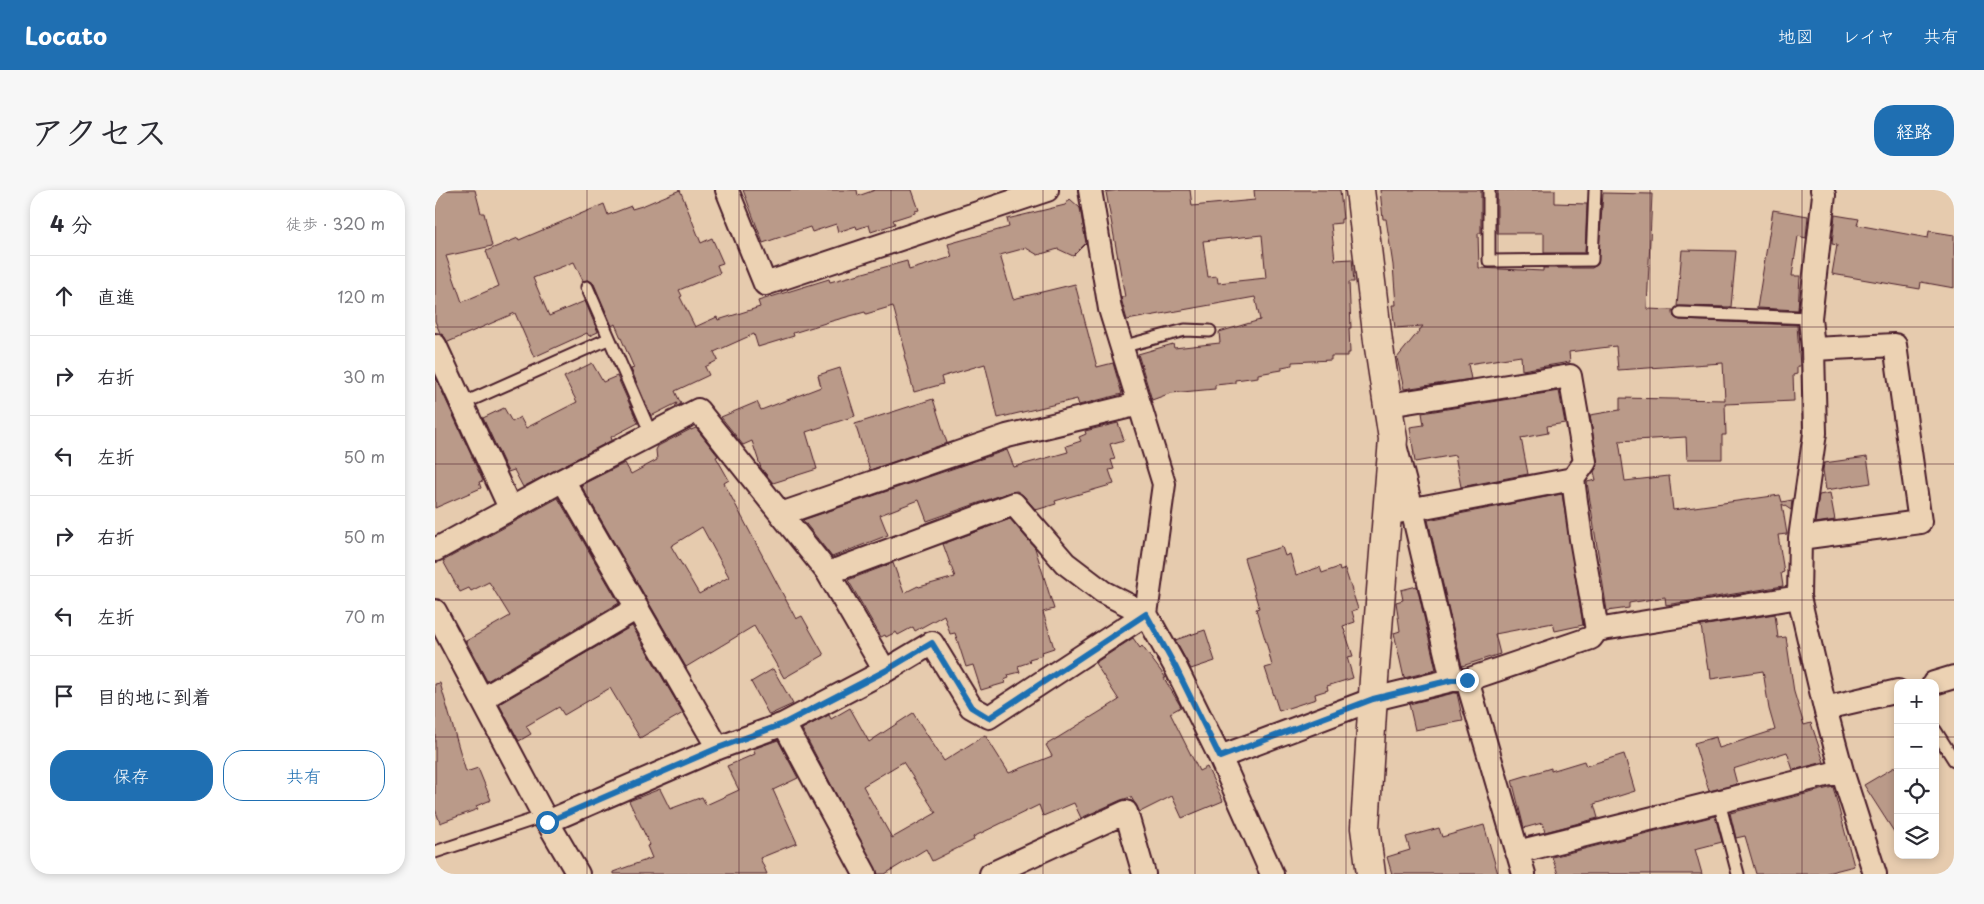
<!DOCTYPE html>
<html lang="ja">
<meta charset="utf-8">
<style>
:root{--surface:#fff;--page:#f7f7f7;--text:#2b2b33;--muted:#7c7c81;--line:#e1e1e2;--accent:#1f6fb2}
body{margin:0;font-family:"Playpen Sans","Klee One",sans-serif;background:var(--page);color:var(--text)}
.controls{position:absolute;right:15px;bottom:15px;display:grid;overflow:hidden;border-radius:10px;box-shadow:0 2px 8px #0003}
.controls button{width:45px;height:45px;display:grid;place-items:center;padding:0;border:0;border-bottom:1px solid var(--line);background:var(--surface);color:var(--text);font:25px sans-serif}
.stop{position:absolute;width:15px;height:15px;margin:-11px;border:4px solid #1f6fb2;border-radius:50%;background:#fff}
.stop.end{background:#1f6fb2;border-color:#fff;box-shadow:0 1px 5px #0008}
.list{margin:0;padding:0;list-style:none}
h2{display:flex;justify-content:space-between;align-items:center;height:65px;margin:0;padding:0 20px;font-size:21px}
h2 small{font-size:16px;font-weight:400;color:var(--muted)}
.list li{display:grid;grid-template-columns:32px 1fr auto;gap:15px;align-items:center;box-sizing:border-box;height:80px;padding:0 20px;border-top:1px solid var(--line)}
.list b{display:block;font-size:19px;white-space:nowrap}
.list em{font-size:16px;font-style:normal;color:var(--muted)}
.actions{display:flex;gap:10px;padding:15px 20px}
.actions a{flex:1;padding:11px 0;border:1px solid var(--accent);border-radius:20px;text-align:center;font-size:18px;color:var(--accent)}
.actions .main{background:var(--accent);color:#fff}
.icon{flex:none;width:28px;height:28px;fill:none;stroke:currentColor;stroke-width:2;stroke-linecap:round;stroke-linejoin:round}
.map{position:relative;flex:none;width:1519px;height:684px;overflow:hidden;border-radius:20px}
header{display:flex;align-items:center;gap:30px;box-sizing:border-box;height:70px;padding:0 25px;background:var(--accent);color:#fff}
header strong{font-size:24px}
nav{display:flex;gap:28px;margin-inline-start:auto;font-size:18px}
.intro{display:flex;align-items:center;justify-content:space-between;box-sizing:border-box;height:120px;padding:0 30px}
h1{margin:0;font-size:35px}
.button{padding:12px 22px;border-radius:20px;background:var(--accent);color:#fff;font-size:18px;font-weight:700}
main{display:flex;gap:30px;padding:0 30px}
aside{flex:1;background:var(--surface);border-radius:20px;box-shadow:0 2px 8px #0003}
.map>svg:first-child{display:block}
.building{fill:#ba9a89;stroke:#4a1f2b;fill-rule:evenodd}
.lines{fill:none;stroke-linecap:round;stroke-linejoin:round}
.service-casing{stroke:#4a1f2b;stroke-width:15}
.minor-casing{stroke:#4a1f2b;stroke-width:26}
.tertiary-casing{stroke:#4a1f2b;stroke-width:31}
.service{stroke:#ecd2b3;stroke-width:11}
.minor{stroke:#ecd2b3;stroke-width:22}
.tertiary{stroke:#ecd2b3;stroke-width:28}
.route{stroke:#1f6fb2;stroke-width:6}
.grid{fill:none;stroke:#4a1f2b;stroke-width:1;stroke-opacity:0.55}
</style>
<header>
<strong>Locato</strong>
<nav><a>地図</a><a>レイヤ</a><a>共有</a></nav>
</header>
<div class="intro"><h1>アクセス</h1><a class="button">経路</a></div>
<main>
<aside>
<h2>4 分<small>徒歩 · 320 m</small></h2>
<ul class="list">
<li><svg class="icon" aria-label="ahead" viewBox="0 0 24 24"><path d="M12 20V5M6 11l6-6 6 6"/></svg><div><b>直進</b></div><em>120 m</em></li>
<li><svg class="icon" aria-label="right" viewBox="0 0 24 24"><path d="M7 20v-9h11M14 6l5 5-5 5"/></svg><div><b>右折</b></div><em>30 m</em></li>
<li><svg class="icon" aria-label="left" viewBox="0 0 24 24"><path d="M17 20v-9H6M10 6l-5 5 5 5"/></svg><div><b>左折</b></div><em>50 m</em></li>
<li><svg class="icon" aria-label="right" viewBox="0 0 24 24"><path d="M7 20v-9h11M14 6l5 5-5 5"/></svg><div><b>右折</b></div><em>50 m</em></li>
<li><svg class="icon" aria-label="left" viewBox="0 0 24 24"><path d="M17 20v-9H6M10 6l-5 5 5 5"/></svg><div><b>左折</b></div><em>70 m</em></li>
<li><svg class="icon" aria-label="arrive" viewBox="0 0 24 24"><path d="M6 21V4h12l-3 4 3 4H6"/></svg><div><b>目的地に到着</b></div></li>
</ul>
<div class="actions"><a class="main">保存</a><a>共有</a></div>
</aside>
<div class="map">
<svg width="1519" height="684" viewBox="0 0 1519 684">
<rect width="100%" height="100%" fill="#e6cbae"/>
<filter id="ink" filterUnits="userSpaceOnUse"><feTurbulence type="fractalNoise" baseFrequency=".02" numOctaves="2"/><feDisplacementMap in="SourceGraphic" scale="10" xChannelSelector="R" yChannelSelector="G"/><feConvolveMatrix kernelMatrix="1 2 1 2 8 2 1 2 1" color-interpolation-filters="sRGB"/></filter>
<g filter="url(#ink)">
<path class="building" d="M 0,0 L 40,0 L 46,23 L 49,23 L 57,56 L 11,66 L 27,112 L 64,96 L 51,61 L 83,48 L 84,50 L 169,14 L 173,25 L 196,16 L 197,19 L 207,16 L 245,0 L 266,53 L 277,48 L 288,73 L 282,75 L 285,83 L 244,100 L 247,106 L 245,107 L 260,137 L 282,127 L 283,130 L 325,117 L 323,111 L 394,89 L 395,92 L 472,71 L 474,80 L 517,67 L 513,54 L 574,37 L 572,29 L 630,15 L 635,9 L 645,18 L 651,53 L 638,66 L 623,59 L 603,65 L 591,58 L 565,65 L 578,109 L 640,94 L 662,177 L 678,173 L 687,204 L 644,215 L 642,209 L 563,228 L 550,174 L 506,187 L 508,194 L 479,202 L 469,165 L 471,164 L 458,116 L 431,124 L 430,122 L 397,131 L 358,143 L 359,146 L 323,157 L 319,144 L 279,162 L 283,170 L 270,177 L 274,185 L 240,201 L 246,214 L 240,217 L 242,213 L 216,226 L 196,179 L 199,178 L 180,134 L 177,136 L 159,94 L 153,90 L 148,91 L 139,72 L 98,88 L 114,126 L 150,111 L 163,142 L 154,146 L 152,143 L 99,167 L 80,123 L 13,152 L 5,143 L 0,131 Z
M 308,0 L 422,0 L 423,6 L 440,0 L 477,0 L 484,20 L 480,21 L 480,23 L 458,30 L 460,34 L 436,42 L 434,35 L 422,39 L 421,36 L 403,42 L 401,34 L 377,42 L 375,37 L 328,53 Z
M 684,0 L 755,0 L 757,16 L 820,10 L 819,0 L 905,0 L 908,29 L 906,29 L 906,33 L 896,34 L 900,70 L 917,69 L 919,92 L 914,92 L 916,138 L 914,138 L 915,163 L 913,163 L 913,166 L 896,166 L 896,170 L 857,172 L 857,175 L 847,177 L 847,180 L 823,184 L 823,187 L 800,190 L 800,193 L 780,195 L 780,199 L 736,203 L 717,210 L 703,164 L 738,154 L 739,158 L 785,153 L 784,142 L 825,130 L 820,107 L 692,130 L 687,112 L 686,107 L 690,107 L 671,2 ZM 827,45 L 831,88 L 783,93 L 782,86 L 773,87 L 768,51 Z
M 945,0 L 1046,0 L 1046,43 L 1043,43 L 1044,78 L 1108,81 L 1108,78 L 1157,78 L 1163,74 L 1168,3 L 1217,4 L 1212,119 L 1238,120 L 1239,127 L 1245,130 L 1362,135 L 1365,176 L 1362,176 L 1362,184 L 1358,185 L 1359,211 L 1290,214 L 1291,245 L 1287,245 L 1287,269 L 1252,269 L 1251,247 L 1184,251 L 1190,291 L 1234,286 L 1238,320 L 1345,305 L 1347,312 L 1357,310 L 1356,320 L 1347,314 L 1352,344 L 1343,345 L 1349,382 L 1346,383 L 1348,396 L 1231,415 L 1230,407 L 1194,413 L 1194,418 L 1172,421 L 1152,292 L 1161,290 L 1159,282 L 1163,275 L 1155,225 L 1185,220 L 1185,208 L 1290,210 L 1288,173 L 1183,180 L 1181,156 L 1134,162 L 1135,172 L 1087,180 L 1086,166 L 1033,174 L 1036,189 L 969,199 L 962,168 L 988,136 L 960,138 L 957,115 L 961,115 L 958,75 L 951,29 L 948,29 Z
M 1062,0 L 1120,0 L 1120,13 L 1152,14 L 1150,63 L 1109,63 L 1109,43 L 1062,43 Z
M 1338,20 L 1373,26 L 1371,48 L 1363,46 L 1357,86 L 1365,86 L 1363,120 L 1322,118 Z
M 1400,25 L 1424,29 L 1422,35 L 1493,48 L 1494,41 L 1519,45 L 1519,98 L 1486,92 L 1485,99 L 1397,84 L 1402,55 L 1397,54 Z
M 1247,60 L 1301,61 L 1296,117 L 1242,116 Z
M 157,173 L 168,192 L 182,186 L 203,233 L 176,247 L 177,250 L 88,297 L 79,280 L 73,282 L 48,228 L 69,218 L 77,232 L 85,227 L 91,238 L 142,212 L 129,187 Z
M 405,178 L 420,226 L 371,242 L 382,279 L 338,293 L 326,278 L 317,251 L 308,255 L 286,227 L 322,212 L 326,220 L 386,197 L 383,185 Z
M 0,186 L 48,291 L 44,292 L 46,298 L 0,318 Z
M 1124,201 L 1130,233 L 1112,236 L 1113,243 L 1086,248 L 1093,284 L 1026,297 L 1020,265 L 980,272 L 975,237 L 989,235 L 987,223 Z
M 498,209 L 512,253 L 435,280 L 420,234 Z
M 683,233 L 689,250 L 675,254 L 680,269 L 676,270 L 679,279 L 674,280 L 679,294 L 620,311 L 621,314 L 601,320 L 588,305 L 582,301 L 575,302 L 492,331 L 484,310 L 445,325 L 453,345 L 397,367 L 368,330 L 572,260 L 579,277 L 633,262 L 631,256 L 646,251 L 644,247 L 651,244 L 650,241 Z
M 261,238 L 283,266 L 281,267 L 294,290 L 289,293 L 361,429 L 367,426 L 389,465 L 349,488 L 319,436 L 251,477 L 146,295 L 190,273 L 196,284 L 222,270 L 221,260 L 223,256 L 256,239 L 256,240 ZM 267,337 L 294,387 L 264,404 L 236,356 Z
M 1432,267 L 1436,293 L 1391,300 L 1388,280 L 1389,273 Z
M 1395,303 L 1400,330 L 1380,333 L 1384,305 Z
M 1127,304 L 1148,435 L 1120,441 L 1118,433 L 1060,444 L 1065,464 L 1027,476 L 993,330 Z
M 123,308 L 184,413 L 52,491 L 31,451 L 75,426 L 54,392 L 36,401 L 34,398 L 25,402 L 8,371 Z
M 575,329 L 600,358 L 619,419 L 608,422 L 619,458 L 607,462 L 608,465 L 594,469 L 595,472 L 583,476 L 585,482 L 573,485 L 574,488 L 569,490 L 570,493 L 546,500 L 538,475 L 531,477 L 520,443 L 515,444 L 509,425 L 480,441 L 478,437 L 463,445 L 461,442 L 451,447 L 450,445 L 446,447 L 413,390 L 458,373 L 469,403 L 483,396 L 484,397 L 520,387 L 508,354 Z
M 847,357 L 850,366 L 855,364 L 861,385 L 885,377 L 887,383 L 904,377 L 905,381 L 910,379 L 923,419 L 917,421 L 920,432 L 908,436 L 918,466 L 912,467 L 918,488 L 892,496 L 893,500 L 880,504 L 881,509 L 844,521 L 830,478 L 837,476 L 833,459 L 821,419 L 824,418 L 809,368 Z
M 982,396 L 1001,480 L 969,488 L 959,443 L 965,441 L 961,412 L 968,410 L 966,400 Z
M 1340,424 L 1343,448 L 1351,447 L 1359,502 L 1369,535 L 1376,533 L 1389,572 L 1358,580 L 1352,562 L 1298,579 L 1302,594 L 1274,601 L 1259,553 L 1281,547 L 1284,558 L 1340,540 L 1334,519 L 1328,481 L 1276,489 L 1275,479 L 1273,480 L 1266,436 Z
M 197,436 L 248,523 L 205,548 L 175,498 L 129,525 L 124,517 L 91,536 L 96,544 L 84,551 L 64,514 Z
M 770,440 L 780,471 L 756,479 L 740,450 Z
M 698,448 L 705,458 L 707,456 L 731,488 L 729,488 L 746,517 L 735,523 L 764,581 L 772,577 L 788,611 L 747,628 L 737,606 L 705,622 L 696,607 L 686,610 L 646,628 L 639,613 L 608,626 L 604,615 L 538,647 L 539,650 L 497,671 L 491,659 L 450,684 L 443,684 L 367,539 L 394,525 L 396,529 L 415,518 L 434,552 L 478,523 L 509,571 L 550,545 L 574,583 L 617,566 L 611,555 L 684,510 L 660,473 ZM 468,572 L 501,623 L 457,648 L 428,596 Z
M 338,479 L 358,514 L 334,525 L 316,492 Z
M 5,493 L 31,582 L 43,578 L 56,610 L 41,616 L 43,619 L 5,633 L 0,619 L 0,494 Z
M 1019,503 L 1022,503 L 1028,531 L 980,540 L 974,514 Z
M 343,550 L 363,588 L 338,600 L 362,653 L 325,668 L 332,684 L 178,684 L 178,682 L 217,668 L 212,656 L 215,655 L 194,611 L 225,599 L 235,619 L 267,607 L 271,615 L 304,600 L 292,576 L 320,564 L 318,559 Z
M 1189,564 L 1200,601 L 1159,614 L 1163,628 L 1110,642 L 1107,633 L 1089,638 L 1077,590 L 1116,578 L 1116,581 L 1149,571 L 1151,576 Z
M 1463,575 L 1463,648 L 1429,595 Z
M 1398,597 L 1419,676 L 1388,684 L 1321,684 L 1310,646 L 1301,648 L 1295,623 Z
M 1280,626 L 1287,652 L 1260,659 L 1267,684 L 1123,684 L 1117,667 Z
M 1049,635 L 1063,684 L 957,684 L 952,667 L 975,660 L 971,647 L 1004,638 L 1007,647 Z"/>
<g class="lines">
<g class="service-casing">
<path id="service" d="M 1054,0 L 1054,71 L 1157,70 L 1160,0
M 152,97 L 216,244
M 1245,123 L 1375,128
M 686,157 L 750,140 L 775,141
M 27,214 L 173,149
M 1500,540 L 1519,570
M 1284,612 L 1303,684
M 0,662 L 109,626"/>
</g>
<g class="minor-casing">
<path id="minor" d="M 292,0 L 330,94 L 612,0
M 655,0 L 675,119 L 729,294 L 711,424 L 741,478 L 785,567 L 837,684
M 1387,0 L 1389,5 L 1375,128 L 1378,159 L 1380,243 L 1365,348 L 1364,407 L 1390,518 L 1407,581 L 1440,684
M 0,155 L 75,318
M 961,259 L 977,319 L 1017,490
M 1138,289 L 1146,349 L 1162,440
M 128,290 L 283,558
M 346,324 L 572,246 L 704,214
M 952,324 L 1138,289 L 1150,272 L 1135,186 L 953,215
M 1365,348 L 1485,332 L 1460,155 L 1378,159
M 0,360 L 128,290 L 263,220 L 393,383 L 450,481
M 393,383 L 579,314 L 630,373 L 668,402 L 711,424
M 0,421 L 109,626 L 143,684
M 1032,490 L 1089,684
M 1499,493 L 1519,487
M 47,509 L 202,418
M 1390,518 L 1463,501
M 349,534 L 430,684
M 785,567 L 939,509 L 1017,490 L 1032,490 L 1156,448 L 1162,440 L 1364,407
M 112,632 L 283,558 L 349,534 L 450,481 L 497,453 L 536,517 L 554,527 L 711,424
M 1082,662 L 1407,581
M 556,684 L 691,622 L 709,684"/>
</g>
<g class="tertiary-casing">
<path id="tertiary" d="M 925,0 L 943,151 L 958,249 L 939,489 L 930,638 L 936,684"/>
</g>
<use href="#service" class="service"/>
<use href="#minor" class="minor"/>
<use href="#tertiary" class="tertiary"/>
</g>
</g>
<g class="lines" filter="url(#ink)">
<path class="route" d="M 112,632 L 283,558 L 348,534 L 450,481 L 497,453 L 536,517 L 554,528 L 711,424 L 741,478 L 785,567 L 938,509 L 1017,490 L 1032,490"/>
</g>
<path class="grid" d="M 152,0 L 152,684M 304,0 L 304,684M 456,0 L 456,684M 608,0 L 608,684M 760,0 L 760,684M 911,0 L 911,684M 1063,0 L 1063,684M 1215,0 L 1215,684M 1367,0 L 1367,684M 0,137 L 1519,137M 0,274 L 1519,274M 0,410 L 1519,410M 0,547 L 1463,547M 1500,547 L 1519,547"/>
</svg>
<div class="controls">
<button>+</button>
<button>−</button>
<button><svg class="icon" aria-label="locate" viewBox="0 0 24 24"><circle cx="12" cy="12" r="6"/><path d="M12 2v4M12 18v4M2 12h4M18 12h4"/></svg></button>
<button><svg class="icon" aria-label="layers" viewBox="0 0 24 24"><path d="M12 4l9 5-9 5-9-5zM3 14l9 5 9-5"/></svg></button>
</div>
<div class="stop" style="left:112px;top:632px"></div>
<div class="stop end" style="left:1032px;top:490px"></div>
</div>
</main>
